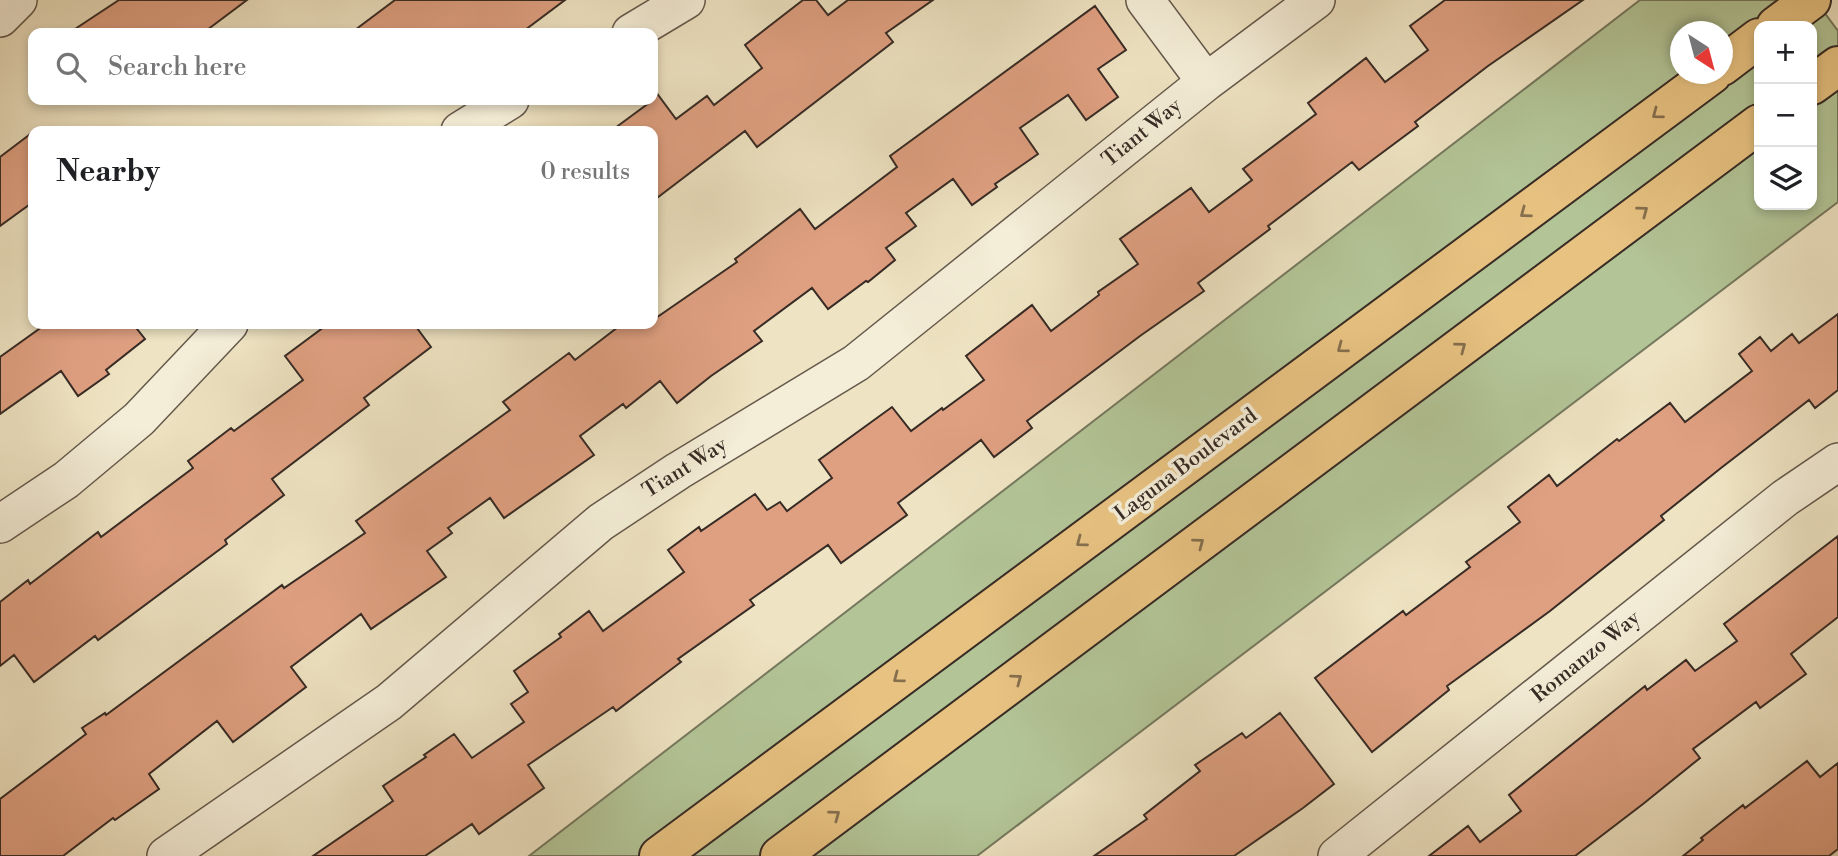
<!DOCTYPE html>
<meta charset="utf-8">
<style>
:root{--surface:#fff;--page:#f2f2f2;--text:#202124;--muted:#757577;--line:#e0e0e0}
body{margin:0;font-family:"Libre Bodoni",serif;background:var(--page);color:var(--text)}
.controls{position:absolute;right:21px;top:21px;display:grid;overflow:hidden;border-radius:14px;box-shadow:0 4px 10px #0003}
.controls button{width:63px;height:63px;display:grid;place-items:center;padding:0;border:0;border-bottom:2px solid var(--line);background:var(--surface);color:var(--text);font:35px sans-serif}
.compass{position:absolute;left:1670px;top:21px;width:63px;height:63px;border-radius:50%;background:var(--surface);box-shadow:0 4px 10px #0003;rotate:144deg}
.list{margin:0;padding:0;list-style:none}
h2{display:flex;justify-content:space-between;align-items:center;height:91px;margin:0;padding:0 28px;font-size:30px}
h2 small{font-size:23px;font-weight:400;color:var(--muted)}
.icon{flex:none;width:38px;height:38px;fill:none;stroke:currentColor;stroke-width:2;stroke-linecap:round;stroke-linejoin:round}
.map{position:relative;flex:none;width:1838px;height:856px;overflow:hidden}
.search{position:absolute;background:var(--surface);box-shadow:0 4px 10px #0003;left:28px;top:28px;width:630px;height:77px;display:flex;align-items:center;gap:18px;box-sizing:border-box;padding:0 24px;border-radius:14px;color:var(--muted);font-size:26px}
.panel{position:absolute;background:var(--surface);box-shadow:0 4px 10px #0003;left:28px;top:126px;width:630px;height:203px;border-radius:14px}
.map>svg:first-child{display:block}
.green{fill:#b3c597;stroke:#75785e;stroke-width:2;fill-rule:evenodd}
.building{fill:#dfa081;stroke:#372b25;stroke-width:2}
.lines{fill:none;stroke-linecap:round;stroke-linejoin:round}
.minor-casing{stroke:#65594c;stroke-width:40}
.major-casing{stroke:#372b25;stroke-width:42}
.minor{stroke:#f4edd7;stroke-width:37}
.major{stroke:#e7c281;stroke-width:38}
.oneway{stroke:#866f4e}
.labels{text-anchor:middle;dominant-baseline:central;stroke-width:7;stroke-linejoin:round;paint-order:stroke}
.street-label{font-size:21px;fill:#372b25;stroke:#f4edd7}
</style>
<div class="map">
<svg width="1838" height="856" viewBox="0 0 1838 856">
<rect width="100%" height="100%" fill="#eee3c2"/>
<filter id="stains"><feTurbulence type="fractalNoise" baseFrequency=".00286" numOctaves="4"/><feColorMatrix values="0 0 0 0 .2 0 0 0 0 .09 0 0 0 0 .02 0 0 0 .5 -.17"/></filter>
<radialGradient id="worn" r=".72"><stop offset=".6" stop-color="#630" stop-opacity="0"/><stop offset="1" stop-color="#630" stop-opacity=".3"/></radialGradient>
<path class="green" d="M 1640,0 L 1815,0 L 1838,31 L 1838,202 L 977,856 L 529,856 ZM 1759,26 L 1812,26 L 1812,205 L 1759,205 ZM 1680,32 L 1722,32 L 1722,74 L 1680,74 Z"/>
<path class="building" d="M 119,0 L 247,0 L 203,33 L 69,33 Z
M 395,0 L 565,0 L 521,33 L 351,33 Z
M 803,0 L 816,0 L 828,15 L 848,0 L 933,0 L 886,33 L 893,42 L 757,147 L 745,131 L 653,201 L 653,131 L 611,131 L 653,100 L 653,88 L 676,119 L 707,96 L 714,105 L 762,68 L 745,45 Z
M 1445,0 L 1583,0 L 1488,66 L 1415,122 L 1418,126 L 1359,170 L 1352,162 L 1268,226 L 1270,229 L 1198,283 L 1204,291 L 1140,336 L 1027,421 L 1032,428 L 994,457 L 981,440 L 898,503 L 907,515 L 841,563 L 828,545 L 750,600 L 754,605 L 678,659 L 681,662 L 616,711 L 613,707 L 528,765 L 544,788 L 479,834 L 472,824 L 425,856 L 313,856 L 393,801 L 383,786 L 426,757 L 424,755 L 454,734 L 472,758 L 524,722 L 511,704 L 528,692 L 514,671 L 561,637 L 559,634 L 589,611 L 603,631 L 684,572 L 668,550 L 699,527 L 701,531 L 755,494 L 767,510 L 780,502 L 787,511 L 832,478 L 819,460 L 892,407 L 911,431 L 942,408 L 943,410 L 984,380 L 966,356 L 1032,305 L 1051,331 L 1099,295 L 1098,292 L 1138,264 L 1120,239 L 1191,188 L 1209,212 L 1252,180 L 1243,169 L 1316,114 L 1308,103 L 1366,58 L 1385,82 L 1428,50 L 1410,26 Z
M 1095,6 L 1126,50 L 1098,69 L 1118,97 L 1086,120 L 1068,95 L 1020,128 L 1038,154 L 995,184 L 997,187 L 972,205 L 953,179 L 906,213 L 916,226 L 886,248 L 895,260 L 868,282 L 866,281 L 828,309 L 812,288 L 754,331 L 762,341 L 711,376 L 677,403 L 660,381 L 626,408 L 623,404 L 580,436 L 594,455 L 504,518 L 490,498 L 448,528 L 452,533 L 427,551 L 446,577 L 371,629 L 361,614 L 291,667 L 306,687 L 233,742 L 217,721 L 149,774 L 159,789 L 115,820 L 113,818 L 63,856 L 0,856 L 0,799 L 86,734 L 82,728 L 105,713 L 106,715 L 282,585 L 284,588 L 365,533 L 356,521 L 510,410 L 503,402 L 569,353 L 575,360 L 622,324 L 653,324 L 653,320 L 737,262 L 735,259 L 800,209 L 815,229 L 897,167 L 890,156 Z
M 33,132 L 33,202 L 0,226 L 0,157 Z
M 1838,314 L 1838,390 L 1815,408 L 1809,400 L 1721,468 L 1661,516 L 1664,520 L 1550,611 L 1447,686 L 1449,690 L 1372,752 L 1315,678 L 1403,611 L 1406,615 L 1470,567 L 1466,562 L 1520,522 L 1508,507 L 1549,475 L 1557,486 L 1617,439 L 1619,441 L 1670,403 L 1685,422 L 1752,371 L 1739,354 L 1760,337 L 1771,351 L 1792,334 L 1799,343 Z
M 46,324 L 133,324 L 145,339 L 106,370 L 109,374 L 78,396 L 61,371 L 0,414 L 0,357 Z
M 328,324 L 414,324 L 431,347 L 364,398 L 369,405 L 272,479 L 284,495 L 225,540 L 227,544 L 98,640 L 95,636 L 34,682 L 14,655 L 0,666 L 0,602 L 28,580 L 30,584 L 98,532 L 101,537 L 193,468 L 188,461 L 231,428 L 234,431 L 303,380 L 285,356 Z
M 1838,536 L 1838,617 L 1791,654 L 1806,674 L 1760,708 L 1756,702 L 1693,749 L 1700,758 L 1643,804 L 1575,856 L 1429,856 L 1468,826 L 1480,842 L 1521,811 L 1509,795 L 1645,686 L 1647,690 L 1686,660 L 1695,671 L 1737,641 L 1724,624 Z
M 1280,713 L 1334,784 L 1303,808 L 1234,856 L 1094,856 L 1147,819 L 1144,815 L 1200,771 L 1195,765 L 1242,733 L 1246,738 Z
M 1807,761 L 1820,777 L 1838,763 L 1838,849 L 1829,856 L 1683,856 L 1703,840 L 1701,838 L 1743,805 L 1745,808 Z"/>
<g class="lines">
<g class="minor-casing">
<path id="minor" d="M 1145,0 L 1206,82
M 0,18 L 18,0
M 631,33 L 686,0
M 460,131 L 510,100
M 0,524 L 66,480 L 139,419 L 229,324
M 166,856 L 389,702 L 601,522 L 678,471 L 856,363 L 1206,82 L 1316,0
M 1337,856 L 1785,498 L 1838,462"/>
</g>
<g class="major-casing">
<path id="major" d="M 1776,26 L 1811,0
M 1722,66 L 1759,38
M 1812,85 L 1838,66
M 659,856 L 1712,74
M 780,856 L 1759,124"/>
</g>
<use href="#minor" class="minor"/>
<use href="#major" class="major"/>
</g>
<defs><path id="oneway-chevron" d="M-2-3.5L2.5 0L-2 3.5" fill="none" stroke-width="1.6" stroke-linecap="round" stroke-linejoin="round" transform="scale(1.75)"/></defs>
<g class="oneway">
<use href="#oneway-chevron" transform="translate(1657 114) rotate(143)"/>
<use href="#oneway-chevron" transform="translate(1643 211) rotate(-37)"/>
<use href="#oneway-chevron" transform="translate(1525 213) rotate(143)"/>
<use href="#oneway-chevron" transform="translate(1461 347) rotate(-37)"/>
<use href="#oneway-chevron" transform="translate(1342 348) rotate(143)"/>
<use href="#oneway-chevron" transform="translate(1081 542) rotate(143)"/>
<use href="#oneway-chevron" transform="translate(1199 543) rotate(-37)"/>
<use href="#oneway-chevron" transform="translate(898 678) rotate(143)"/>
<use href="#oneway-chevron" transform="translate(1017 679) rotate(-37)"/>
<use href="#oneway-chevron" transform="translate(835 815) rotate(-37)"/>
</g>
<g class="labels">
<g class="street-label">
<text transform="translate(1142 133) rotate(-39)">Tiant Way</text>
<text transform="translate(1186 465) rotate(-37)">Laguna Boulevard</text>
<text transform="translate(685 468) rotate(-32)">Tiant Way</text>
<text transform="translate(1586 657) rotate(-39)">Romanzo Way</text>
</g>
</g>
<rect width="100%" height="100%" filter="url(#stains)"/>
<rect width="100%" height="100%" fill="url(#worn)"/>
</svg>
<div class="controls">
<button>+</button>
<button>−</button>
<button><svg class="icon" aria-label="layers" viewBox="0 0 24 24"><path d="M12 4l9 5-9 5-9-5zM3 14l9 5 9-5"/></svg></button>
</div>
<svg class="compass" viewBox="-18 -18 36 36"><path d="M0-13l5 13h-10z" fill="#e53935"/><path d="M0 13l5-13h-10z" fill="#757577"/></svg>
<div class="search"><svg class="icon" aria-label="search" viewBox="0 0 24 24"><circle cx="10" cy="10" r="6"/><path d="M15 15l6 6"/></svg>Search here</div>
<section class="panel">
<h2>Nearby<small>0 results</small></h2>
<ul class="list">
</ul>
</section>
</div>
